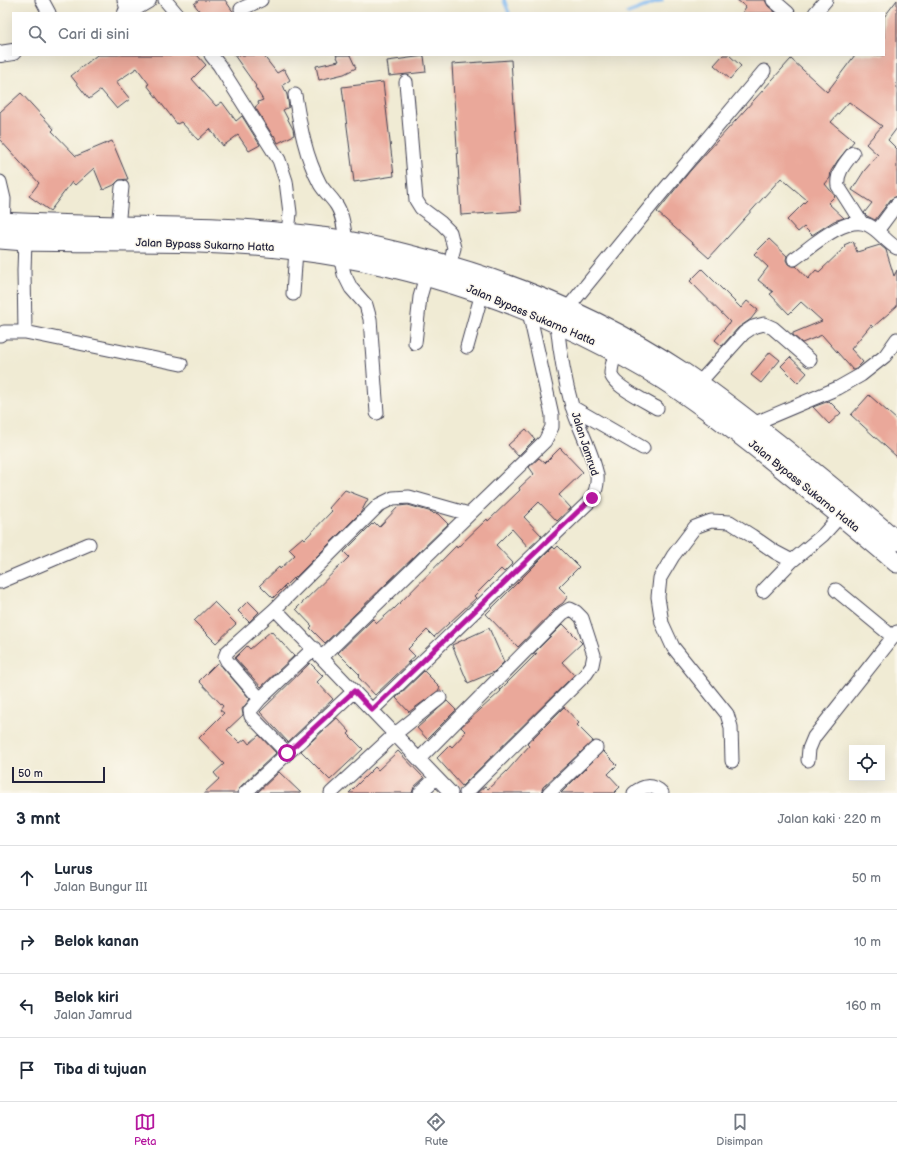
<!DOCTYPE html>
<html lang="id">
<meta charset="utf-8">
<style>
:root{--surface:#fff;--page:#f6f6f7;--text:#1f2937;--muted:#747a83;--line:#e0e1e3;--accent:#b5179e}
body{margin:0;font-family:"Balsamiq Sans",sans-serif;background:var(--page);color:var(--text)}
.controls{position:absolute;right:12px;bottom:12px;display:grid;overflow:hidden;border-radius:0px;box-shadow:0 4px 16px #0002}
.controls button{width:36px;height:36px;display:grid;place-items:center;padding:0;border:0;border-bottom:1px solid var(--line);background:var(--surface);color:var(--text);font:20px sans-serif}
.scale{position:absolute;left:12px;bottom:10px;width:93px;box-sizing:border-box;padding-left:4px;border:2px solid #22223b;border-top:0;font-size:11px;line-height:14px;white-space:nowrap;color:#22223b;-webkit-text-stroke:3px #fbf7ec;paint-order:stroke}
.stop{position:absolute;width:12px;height:12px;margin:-9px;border:3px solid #b5179e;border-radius:50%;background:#fff}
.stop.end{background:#b5179e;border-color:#fff;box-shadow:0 1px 4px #0008}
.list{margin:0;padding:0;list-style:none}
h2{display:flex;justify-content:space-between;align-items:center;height:52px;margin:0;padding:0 16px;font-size:17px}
h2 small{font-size:13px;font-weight:400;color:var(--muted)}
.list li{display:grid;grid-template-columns:26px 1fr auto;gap:12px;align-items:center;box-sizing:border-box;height:64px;padding:0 16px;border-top:1px solid var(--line)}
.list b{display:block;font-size:15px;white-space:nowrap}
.list p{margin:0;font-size:13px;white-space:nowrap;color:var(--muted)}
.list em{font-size:13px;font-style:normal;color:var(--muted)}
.icon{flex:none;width:22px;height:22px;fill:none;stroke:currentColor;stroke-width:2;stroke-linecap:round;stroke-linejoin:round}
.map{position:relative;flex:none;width:897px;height:793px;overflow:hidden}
.search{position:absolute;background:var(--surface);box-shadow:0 4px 16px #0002;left:12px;right:12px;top:12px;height:44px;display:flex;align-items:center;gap:10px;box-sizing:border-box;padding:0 14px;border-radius:0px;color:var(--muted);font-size:15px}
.sheet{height:308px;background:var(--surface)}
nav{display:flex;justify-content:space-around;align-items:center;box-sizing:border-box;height:56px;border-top:1px solid var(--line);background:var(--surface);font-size:11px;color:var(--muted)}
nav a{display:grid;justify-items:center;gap:2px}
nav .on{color:var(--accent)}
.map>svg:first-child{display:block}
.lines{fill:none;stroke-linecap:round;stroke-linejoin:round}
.stream{stroke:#82baf2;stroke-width:3.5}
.building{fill:#eaa89a}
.minor-casing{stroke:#414052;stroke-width:15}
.major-casing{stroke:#414052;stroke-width:18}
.highway-casing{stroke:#414052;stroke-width:21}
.minor{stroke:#fff;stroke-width:13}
.major{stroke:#fff;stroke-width:16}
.highway{stroke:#fff;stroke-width:19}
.route{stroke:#b5179e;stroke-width:5}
.labels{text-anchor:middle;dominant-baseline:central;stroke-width:3;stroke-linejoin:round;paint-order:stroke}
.street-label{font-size:11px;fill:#22223b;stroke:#fbf7ec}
</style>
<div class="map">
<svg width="897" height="793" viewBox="0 0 897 793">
<rect width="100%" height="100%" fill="#fbf7ec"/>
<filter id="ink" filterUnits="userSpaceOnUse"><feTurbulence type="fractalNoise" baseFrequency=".025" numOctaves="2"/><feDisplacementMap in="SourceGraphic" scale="8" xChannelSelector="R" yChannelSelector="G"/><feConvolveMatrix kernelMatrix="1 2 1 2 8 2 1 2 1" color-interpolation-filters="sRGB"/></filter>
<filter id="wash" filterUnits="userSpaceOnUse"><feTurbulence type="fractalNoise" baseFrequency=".012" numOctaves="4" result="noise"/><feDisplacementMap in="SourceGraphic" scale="16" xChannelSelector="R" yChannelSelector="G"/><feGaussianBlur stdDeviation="0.9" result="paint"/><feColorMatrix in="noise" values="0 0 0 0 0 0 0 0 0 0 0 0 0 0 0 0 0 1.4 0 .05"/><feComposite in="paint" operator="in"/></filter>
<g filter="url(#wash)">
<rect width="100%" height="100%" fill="#f0ebd4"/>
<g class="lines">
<path class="stream" d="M 504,0 L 509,13
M 628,13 L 662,0"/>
</g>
<g id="blocks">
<path class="building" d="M 199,0 L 225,0 L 234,13 L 201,13 L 194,4 Z
M 737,0 L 765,0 L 768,6 L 776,13 L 742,13 L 746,7 Z
M 897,0 L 897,128 L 888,140 L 897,149 L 897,196 L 891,199 L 875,220 L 867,216 L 864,213 L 872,203 L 852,190 L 864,171 L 878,155 L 866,144 L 882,126 L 849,102 L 831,122 L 854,141 L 838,160 L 831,171 L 830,178 L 825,184 L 835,196 L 828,203 L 844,218 L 834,221 L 812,235 L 804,227 L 798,232 L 787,220 L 807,200 L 781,178 L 709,258 L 657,212 L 690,171 L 791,59 L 827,92 L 855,55 L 884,55 L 884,17 Z
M 97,55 L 197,55 L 206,65 L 192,79 L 216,106 L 222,102 L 236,121 L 242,116 L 260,145 L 249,151 L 238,135 L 223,146 L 210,129 L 198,140 L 181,122 L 177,124 L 147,85 L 149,84 L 137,68 L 116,82 L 130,99 L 117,109 L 101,90 L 89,99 L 71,76 Z
M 234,55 L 263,55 L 277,73 L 284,69 L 290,80 L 283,85 L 287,95 L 289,107 L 283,110 L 293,129 L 294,135 L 278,143 L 274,135 L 273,136 L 255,107 L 259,104 L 258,102 L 263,100 L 255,87 L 256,86 Z
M 336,55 L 350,55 L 356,68 L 344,74 L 319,80 L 316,66 L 339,61 Z
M 723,55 L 729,55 L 741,66 L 730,79 L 714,65 Z
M 424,56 L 426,72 L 389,76 L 387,61 Z
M 511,60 L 521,211 L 461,215 L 452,64 Z
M 383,82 L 394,176 L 354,182 L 342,87 Z
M 21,93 L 54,129 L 52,131 L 76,156 L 112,141 L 128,179 L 119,180 L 114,185 L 103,190 L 94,168 L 75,185 L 72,182 L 50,211 L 29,196 L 39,183 L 0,140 L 0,112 Z
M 769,239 L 787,256 L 786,260 L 788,264 L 791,266 L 796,266 L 808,279 L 816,270 L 819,272 L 845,247 L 844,245 L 853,241 L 857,252 L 880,245 L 886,250 L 894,276 L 897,270 L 897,306 L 873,327 L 871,325 L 851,349 L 863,362 L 856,369 L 853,370 L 822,335 L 802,343 L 793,335 L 793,333 L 822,321 L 801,302 L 789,314 L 770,294 L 773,292 L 758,280 L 768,267 L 754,254 Z
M 702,269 L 741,308 L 747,301 L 758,310 L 751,319 L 738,328 L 722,346 L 715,340 L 730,322 L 690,281 Z
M 770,352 L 780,360 L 761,383 L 751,375 Z
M 790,357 L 807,373 L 798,383 L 781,366 Z
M 869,395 L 897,420 L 897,457 L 851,415 Z
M 829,401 L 841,413 L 829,424 L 813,407 Z
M 526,429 L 535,439 L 518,456 L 508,445 Z
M 560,448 L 583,472 L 559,495 L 571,508 L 557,521 L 539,502 L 524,517 L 542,536 L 529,548 L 512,529 L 496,545 L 513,563 L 504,572 L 501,569 L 474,596 L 476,598 L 434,637 L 427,630 L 408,649 L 415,656 L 407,663 L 411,661 L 375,695 L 358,677 L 360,675 L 338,653 L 373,619 L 377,623 L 394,608 L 394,609 L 456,546 L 457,548 L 487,519 L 488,521 L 520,490 L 519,488 L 534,474 L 529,467 L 539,458 L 545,463 Z
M 345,490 L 368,499 L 361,512 L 294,579 L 293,578 L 273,598 L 260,585 L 279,567 L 280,569 L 295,555 L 289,549 L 303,537 L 305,539 L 332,511 L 329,508 Z
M 408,505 L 432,512 L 434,514 L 435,513 L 438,514 L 448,524 L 325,643 L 310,628 L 312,626 L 296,609 L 349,557 L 344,552 L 372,524 L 373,525 L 375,523 L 379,527 L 399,506 Z
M 558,546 L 579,567 L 559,587 L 568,596 L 563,603 L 557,607 L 518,647 L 486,614 L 553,547 L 555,549 Z
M 248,601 L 259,612 L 249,622 L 238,611 Z
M 214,602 L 236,624 L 216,643 L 194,621 Z
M 563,624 L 582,643 L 562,662 L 574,675 L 462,786 L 437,758 L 450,745 L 452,747 L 466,732 L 461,727 L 501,691 L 500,690 L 537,653 L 532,655 Z
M 489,628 L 504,662 L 494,672 L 468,683 L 452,645 Z
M 271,631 L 294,656 L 261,687 L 235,658 L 247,646 L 250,649 Z
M 217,663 L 224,669 L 250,699 L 242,709 L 243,715 L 227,730 L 240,743 L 245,739 L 249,744 L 259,735 L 276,753 L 240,787 L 237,793 L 204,793 L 219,779 L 214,773 L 224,764 L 199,738 L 224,713 L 220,710 L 223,706 L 199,681 Z
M 310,663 L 323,676 L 317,682 L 333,699 L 288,742 L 260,712 Z
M 424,671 L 440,687 L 438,691 L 409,712 L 396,698 Z
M 447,701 L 456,710 L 427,739 L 417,728 Z
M 564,707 L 579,723 L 577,725 L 593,741 L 543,787 L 541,793 L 477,793 L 485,786 L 488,789 L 507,771 L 529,746 L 527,744 Z
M 337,718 L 350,732 L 348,734 L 363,749 L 330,780 L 301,751 Z
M 398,751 L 424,778 L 414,787 L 412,793 L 349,793 L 375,767 L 378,770 Z
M 603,751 L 617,765 L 608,774 L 620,787 L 614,793 L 561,793 Z
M 279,772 L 301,793 L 257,793 Z"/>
</g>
</g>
<g filter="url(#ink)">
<use href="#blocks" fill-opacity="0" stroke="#414052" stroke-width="1"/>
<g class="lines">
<g class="minor-casing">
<path id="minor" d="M 42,0 L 49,13
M 124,0 L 128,12
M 165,0 L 176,13
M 773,0 L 788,13
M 241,9 L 261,0
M 815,13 L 826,0
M 211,55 L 219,65 L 279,160 L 286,181 L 290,213 L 288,233
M 406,82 L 416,200 L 421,208 L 441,223 L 450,232 L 454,248 L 449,266
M 295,95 C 300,125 305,156 320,184 C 324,191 330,196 335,203 C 343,213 344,229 346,241
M 853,153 C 845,163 836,173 838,186 L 861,222
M 0,182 L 4,199 L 3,230
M 118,226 L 122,187
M 877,231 L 897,204
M 340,256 L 344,274 L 351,288 L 366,305 L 370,319 L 377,413
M 794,259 C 811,247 846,214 868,225 C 879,230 886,242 897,248
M 293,294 L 296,250
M 567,309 L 659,196 L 764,71
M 25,332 L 181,364
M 0,335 L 4,332 L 25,332 L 24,271 L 25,241
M 415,343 L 420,297 L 426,276
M 467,347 L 482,293
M 616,352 C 614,358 611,367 611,373 C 611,385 647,402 657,408
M 699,383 L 744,333 L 753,327 L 764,324 L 773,328 L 810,360
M 572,407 L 643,448
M 753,424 L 838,388 L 861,375 L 885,356 L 897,339
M 0,582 L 89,544
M 836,590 L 893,637
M 763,591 L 792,561
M 275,609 L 451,793
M 322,657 L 545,441 L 552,427 L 552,415 L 529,312
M 260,699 L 227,661 L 225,657 L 227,652 L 275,609 L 379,505 L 393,498 L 409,497 L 469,514
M 372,710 L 592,499 C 596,491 598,484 597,475 C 592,451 579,429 572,406 C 564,378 560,353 557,324
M 287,753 L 251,716 L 250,711 L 260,699 L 314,648
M 419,759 L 563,613 L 570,609 L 576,612 L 582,618 L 594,655 L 592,665 L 586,674 L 466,793
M 808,760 L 809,749 L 814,737 L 897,632
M 732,761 L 731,727 L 727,714 L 673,647 L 662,623 L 658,597 L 660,578 L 673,556 L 695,527 L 711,521 L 730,522 L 752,536 L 775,552 L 792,561 L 823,535 L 841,515
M 245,793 L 354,691
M 331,793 L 395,734 L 440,698
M 420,793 L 436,778
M 549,793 L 596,748
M 634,793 C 643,785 653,784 662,793"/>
</g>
<g class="major-casing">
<path id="major" d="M 126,13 L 148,0
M 0,54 L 13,52"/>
</g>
<g class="highway-casing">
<path id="highway" d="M 0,222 C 39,224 79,225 119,226 C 186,227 253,227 321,237 C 347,240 373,246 398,252 C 499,276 597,315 684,373 C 712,392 739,413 767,435 C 811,469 854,505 897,541
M 0,239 L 25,241 C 115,243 206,239 295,250 C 418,265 543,308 649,371 C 689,395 726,424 763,453 C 808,489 853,525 897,563"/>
</g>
<use href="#minor" class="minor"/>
<use href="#major" class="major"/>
<use href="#highway" class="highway"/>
</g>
</g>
<g class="lines" filter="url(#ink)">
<path class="route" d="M 287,753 L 354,691 L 372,710 L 592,498"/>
</g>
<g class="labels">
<g class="street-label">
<text transform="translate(205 245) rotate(2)">Jalan Bypass Sukarno Hatta</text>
<text transform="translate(531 315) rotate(23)">Jalan Bypass Sukarno Hatta</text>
<text transform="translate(585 444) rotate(72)">Jalan Jamrud</text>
<text transform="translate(804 486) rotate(39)">Jalan Bypass Sukarno Hatta</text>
</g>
</g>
</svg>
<div class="controls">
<button><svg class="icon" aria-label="locate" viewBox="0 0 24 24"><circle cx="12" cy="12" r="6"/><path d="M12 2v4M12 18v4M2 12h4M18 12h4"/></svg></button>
</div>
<div class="scale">50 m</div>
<div class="stop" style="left:287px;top:753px"></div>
<div class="stop end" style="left:592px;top:498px"></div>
<div class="search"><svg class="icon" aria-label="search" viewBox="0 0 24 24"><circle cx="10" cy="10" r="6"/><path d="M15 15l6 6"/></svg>Cari di sini</div>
</div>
<section class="sheet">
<h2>3 mnt<small>Jalan kaki · 220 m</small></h2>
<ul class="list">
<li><svg class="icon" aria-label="ahead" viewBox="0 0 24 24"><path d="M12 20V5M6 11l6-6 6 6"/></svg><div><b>Lurus</b><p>Jalan Bungur III</p></div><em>50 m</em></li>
<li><svg class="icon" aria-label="right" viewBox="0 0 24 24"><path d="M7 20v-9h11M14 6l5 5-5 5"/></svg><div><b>Belok kanan</b></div><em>10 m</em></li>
<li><svg class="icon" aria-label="left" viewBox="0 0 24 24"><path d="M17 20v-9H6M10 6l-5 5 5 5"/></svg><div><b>Belok kiri</b><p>Jalan Jamrud</p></div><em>160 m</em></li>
<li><svg class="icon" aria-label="arrive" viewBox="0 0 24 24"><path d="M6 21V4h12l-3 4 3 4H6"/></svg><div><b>Tiba di tujuan</b></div></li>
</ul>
</section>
<nav>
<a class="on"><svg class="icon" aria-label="map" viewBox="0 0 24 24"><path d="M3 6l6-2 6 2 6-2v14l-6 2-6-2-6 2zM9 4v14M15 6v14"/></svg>Peta</a>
<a><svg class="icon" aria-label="directions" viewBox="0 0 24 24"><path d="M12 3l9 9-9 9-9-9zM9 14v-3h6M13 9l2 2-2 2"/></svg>Rute</a>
<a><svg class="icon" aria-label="saved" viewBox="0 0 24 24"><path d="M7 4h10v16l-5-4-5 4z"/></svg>Disimpan</a>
</nav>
